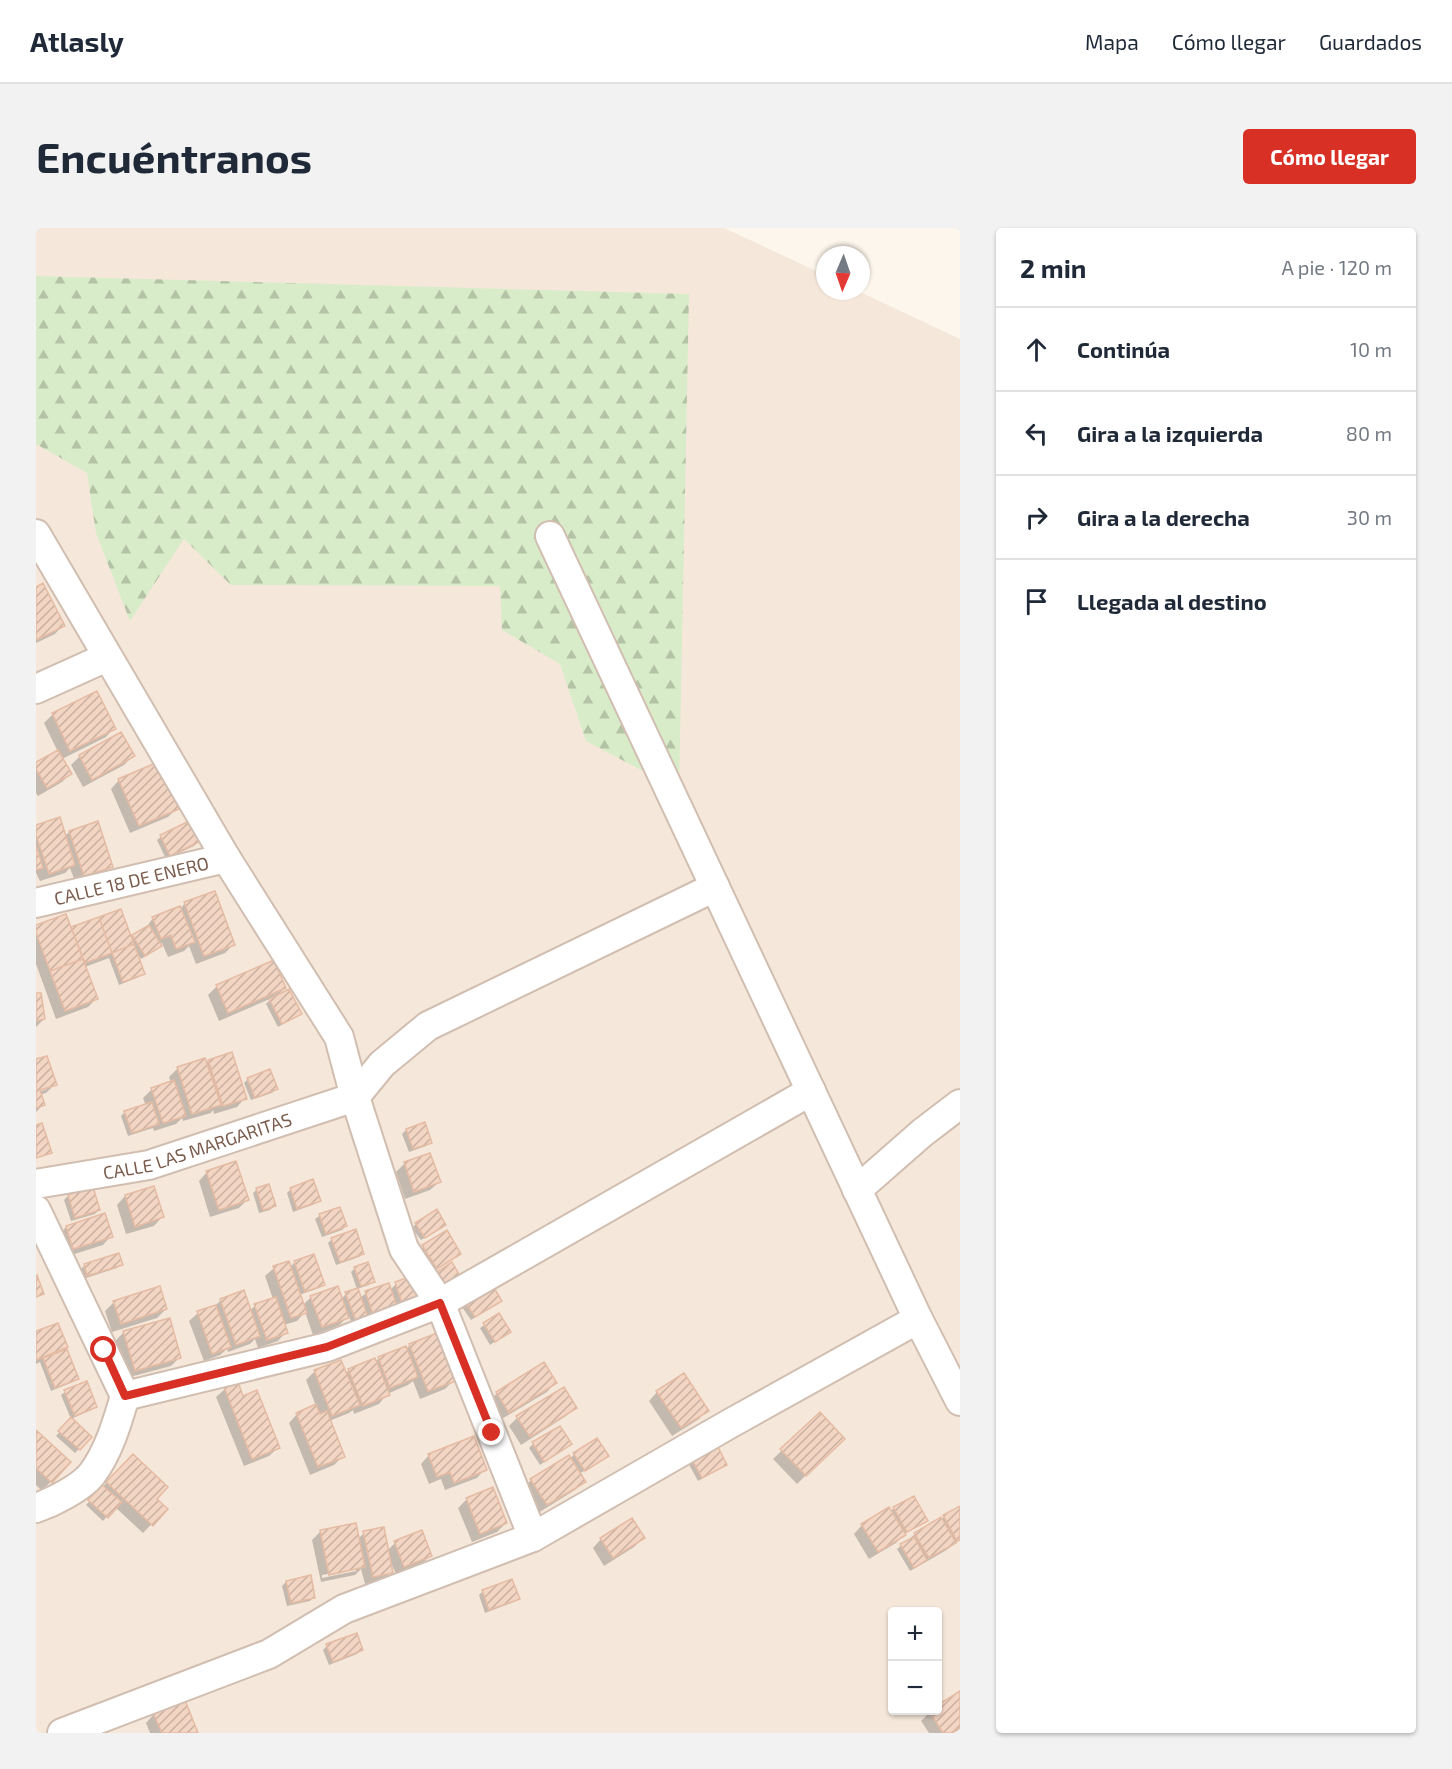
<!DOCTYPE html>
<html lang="es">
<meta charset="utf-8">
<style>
:root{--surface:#fff;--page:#f2f2f3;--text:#1f2937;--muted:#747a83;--line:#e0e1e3;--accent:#d93025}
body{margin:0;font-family:"Exo 2",sans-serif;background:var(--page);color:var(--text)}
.controls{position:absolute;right:18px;bottom:18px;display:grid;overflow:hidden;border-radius:6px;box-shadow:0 2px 4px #0004}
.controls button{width:54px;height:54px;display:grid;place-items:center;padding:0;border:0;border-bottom:2px solid var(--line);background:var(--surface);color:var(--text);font:30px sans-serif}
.compass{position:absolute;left:780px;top:18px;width:54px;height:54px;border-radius:50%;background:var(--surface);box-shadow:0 2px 4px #0004;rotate:182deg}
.stop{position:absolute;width:18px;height:18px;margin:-14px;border:4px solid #d93025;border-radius:50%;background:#fff}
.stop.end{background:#d93025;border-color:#fff;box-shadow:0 2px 6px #0008}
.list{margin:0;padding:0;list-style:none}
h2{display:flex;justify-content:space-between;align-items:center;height:78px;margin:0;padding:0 24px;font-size:26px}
h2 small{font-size:20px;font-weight:400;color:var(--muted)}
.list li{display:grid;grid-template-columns:39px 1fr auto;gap:18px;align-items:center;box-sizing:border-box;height:84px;padding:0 24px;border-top:2px solid var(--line)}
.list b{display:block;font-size:22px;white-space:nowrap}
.list em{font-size:20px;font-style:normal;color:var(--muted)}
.icon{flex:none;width:33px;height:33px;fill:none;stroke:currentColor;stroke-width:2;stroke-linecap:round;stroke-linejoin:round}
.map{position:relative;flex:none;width:924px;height:1505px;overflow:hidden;border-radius:6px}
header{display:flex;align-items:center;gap:36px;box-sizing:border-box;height:84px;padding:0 30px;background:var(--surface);border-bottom:2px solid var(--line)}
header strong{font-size:28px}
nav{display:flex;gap:33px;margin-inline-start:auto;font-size:21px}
.intro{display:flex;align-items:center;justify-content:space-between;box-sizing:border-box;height:144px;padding:0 36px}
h1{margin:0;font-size:42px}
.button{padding:15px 27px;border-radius:6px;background:var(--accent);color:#fff;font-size:21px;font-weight:700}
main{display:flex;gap:36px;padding:0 36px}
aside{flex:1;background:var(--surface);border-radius:6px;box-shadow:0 2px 4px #0004}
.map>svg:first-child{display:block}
.residential{fill:#f5e8da;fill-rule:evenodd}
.forest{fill:url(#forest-firs)}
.shadow{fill:#0003;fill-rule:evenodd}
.building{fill:url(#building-hatch);stroke:#e6bba3;stroke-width:1.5}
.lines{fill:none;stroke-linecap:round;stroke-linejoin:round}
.minor-casing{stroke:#d1beb0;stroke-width:32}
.minor{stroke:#fff;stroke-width:28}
.route{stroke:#d93025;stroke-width:8}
.labels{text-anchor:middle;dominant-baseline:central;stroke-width:5;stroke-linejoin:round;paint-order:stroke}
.street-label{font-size:18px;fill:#7a5c4d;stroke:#fffaf3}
</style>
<header>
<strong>Atlasly</strong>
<nav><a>Mapa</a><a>Cómo llegar</a><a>Guardados</a></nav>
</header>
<div class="intro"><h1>Encuéntranos</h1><a class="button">Cómo llegar</a></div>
<main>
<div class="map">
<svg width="924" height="1505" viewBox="0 0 924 1505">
<defs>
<pattern id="forest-firs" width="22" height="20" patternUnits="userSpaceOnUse" patternTransform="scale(1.5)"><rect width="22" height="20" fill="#d8ecc9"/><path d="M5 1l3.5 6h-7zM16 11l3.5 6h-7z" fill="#b4c2a5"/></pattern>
<pattern id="building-hatch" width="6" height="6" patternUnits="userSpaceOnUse" patternTransform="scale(1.5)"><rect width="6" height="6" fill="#f3d5c3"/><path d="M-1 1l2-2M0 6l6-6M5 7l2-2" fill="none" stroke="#cab0a1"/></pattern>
</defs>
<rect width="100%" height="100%" fill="#fdf6ec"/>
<path class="residential" d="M 0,0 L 688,0 L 789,47 L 789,63 L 822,63 L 924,111 L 924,1505 L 0,1505 ZM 856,1384 L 902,1384 L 902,1482 L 856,1482 Z"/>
<path class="forest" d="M 0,48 L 653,66 L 643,562 L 550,513 L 524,436 L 466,402 L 464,358 L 195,357 L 148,311 L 94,393 L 60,305 L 51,245 L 0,216 Z"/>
<path class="shadow" d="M 0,361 L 27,397 L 19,406 L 0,415 Z
M 60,465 L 78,500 L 70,509 L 26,531 L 34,546 L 26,554 L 2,568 L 0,565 L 0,535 L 22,524 L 8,495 L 16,487 Z
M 44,528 L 97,528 L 88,537 L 47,559 L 35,537 Z
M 83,552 L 141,580 L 132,589 L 94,605 L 75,561 Z
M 0,598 L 28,609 L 33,604 L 75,638 L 66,647 L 40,656 L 34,640 L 29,645 L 4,653 L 0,645 Z
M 125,609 L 162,614 L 158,618 L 130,631 L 121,612 Z
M 149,675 L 198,716 L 189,725 L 160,736 L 153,718 L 148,723 L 132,729 L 126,715 L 123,716 L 124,718 L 120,722 L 105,731 L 102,726 L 107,746 L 103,749 L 83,757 L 73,730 L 49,739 L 60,771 L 52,779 L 20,791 L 0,736 L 0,699 L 34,701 L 84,683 L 94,711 L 109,701 L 117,690 L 144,681 Z
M 238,734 L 249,760 L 240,769 L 264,786 L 242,799 L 230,776 L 236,770 L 183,793 L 172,767 L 180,759 Z
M 0,767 L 8,791 L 0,799 Z
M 0,833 L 19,856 L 10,865 L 4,867 L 7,877 L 0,884 L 0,865 L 11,861 L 11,858 L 0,862 Z
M 172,833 L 209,870 L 201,879 L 178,886 L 177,882 L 175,885 L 147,893 L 146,890 L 140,896 L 118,903 L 117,900 L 92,908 L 85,888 L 89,884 L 110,878 L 107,870 L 116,861 L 135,855 L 133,849 L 142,840 L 170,836 Z
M 212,851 L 240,861 L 236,865 L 215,872 L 208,855 Z
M 388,896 L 394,914 L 390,918 L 373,924 L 366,906 L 370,902 Z
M 393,927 L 403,954 L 394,962 L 369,971 L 360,944 L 368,936 Z
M 171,944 L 211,972 L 203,980 L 174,989 L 163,953 Z
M 232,958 L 238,978 L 234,982 L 223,985 L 217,965 L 220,962 Z
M 56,961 L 63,982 L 59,986 L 35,993 L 28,972 L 32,968 Z
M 255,961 L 283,972 L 279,976 L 257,984 L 251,965 Z
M 89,968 L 126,989 L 118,998 L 90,1006 L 81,977 Z
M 303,981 L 310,998 L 306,1002 L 286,1009 L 279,991 L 283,988 Z
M 380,996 L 405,1000 L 385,1012 L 376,1000 Z
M 30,999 L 75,1008 L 67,1017 L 29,1029 L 22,1008 Z
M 410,1004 L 424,1026 L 396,1044 L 383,1022 Z
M 296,1011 L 327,1025 L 323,1029 L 300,1037 L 292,1015 Z
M 82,1027 L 85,1036 L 81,1040 L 47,1051 L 44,1042 L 48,1038 Z
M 259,1034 L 287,1057 L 283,1060 L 263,1067 L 267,1077 L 275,1069 L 305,1071 L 310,1066 L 324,1070 L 330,1065 L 354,1062 L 360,1056 L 386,1070 L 334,1092 L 332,1086 L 327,1092 L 316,1096 L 313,1088 L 302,1098 L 277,1107 L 269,1084 L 261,1093 L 248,1097 L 250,1104 L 242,1113 L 222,1120 L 219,1111 L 214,1116 L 192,1124 L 191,1121 L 184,1127 L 168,1133 L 153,1093 L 162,1085 L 178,1079 L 185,1072 L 214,1082 L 219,1078 L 237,1071 L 229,1048 L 238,1040 L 253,1040 Z
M 319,1040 L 337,1053 L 333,1057 L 321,1061 L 315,1044 Z
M 422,1073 L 460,1076 L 435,1092 Z
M 78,1074 L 130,1081 L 121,1090 L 76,1104 L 69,1083 Z
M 463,1087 L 473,1104 L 454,1117 L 444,1100 Z
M 88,1104 L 144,1129 L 135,1138 L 90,1150 L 79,1113 Z
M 0,1105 L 30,1119 L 23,1126 L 41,1150 L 37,1154 L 15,1163 L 4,1134 L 0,1136 Z
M 374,1117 L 418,1152 L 409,1161 L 384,1171 L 377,1153 L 372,1157 L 351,1166 L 343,1176 L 318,1186 L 317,1182 L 313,1185 L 293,1193 L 307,1228 L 298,1237 L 274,1247 L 253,1195 L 261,1186 L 280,1178 L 270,1152 L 278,1144 L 304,1133 L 309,1146 L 313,1142 L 339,1134 L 343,1130 L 370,1121 Z
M 519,1155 L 511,1164 L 464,1192 L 453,1174 L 461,1165 Z
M 189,1161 L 206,1170 L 242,1220 L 233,1228 L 208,1238 L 180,1169 Z
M 29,1164 L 59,1178 L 55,1182 L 35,1191 L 25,1167 Z
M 621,1164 L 671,1182 L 663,1191 L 636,1208 L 613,1173 Z
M 539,1179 L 530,1188 L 485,1217 L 473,1198 L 481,1190 Z
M 784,1186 L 807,1211 L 761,1256 L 737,1231 Z
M 35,1191 L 54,1209 L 39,1225 L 20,1208 Z
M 0,1204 L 33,1234 L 6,1263 L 0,1257 Z
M 497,1216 L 534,1216 L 504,1237 L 493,1220 Z
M 538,1226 L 567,1232 L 543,1246 L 548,1253 L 539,1262 L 502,1285 L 487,1261 L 495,1252 L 534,1231 Z
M 393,1227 L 449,1241 L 441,1250 L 409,1262 L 405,1251 L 393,1256 L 385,1236 Z
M 650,1231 L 689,1237 L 662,1253 Z
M 88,1236 L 130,1281 L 107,1305 L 79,1279 L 67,1293 L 50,1277 Z
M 431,1271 L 470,1295 L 461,1304 L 436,1314 L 422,1280 Z
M 858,1280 L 890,1293 L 868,1306 L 860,1315 L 833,1331 L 818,1306 L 826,1297 L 854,1284 Z
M 924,1280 L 924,1312 L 909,1323 L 874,1343 L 861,1321 L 879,1306 Z
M 285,1303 L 322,1311 L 328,1305 L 351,1323 L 359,1315 L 394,1328 L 386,1336 L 360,1346 L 355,1335 L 355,1344 L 347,1353 L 329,1356 L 325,1341 L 319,1347 L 285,1354 L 276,1312 ZM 320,1340 L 320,1343 L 286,1350 L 286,1347 Z
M 607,1310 L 598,1319 L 568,1338 L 557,1320 L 565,1311 Z
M 250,1354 L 278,1369 L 274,1373 L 251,1378 L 246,1358 Z
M 447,1363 L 482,1370 L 478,1374 L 449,1385 L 443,1367 Z
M 291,1418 L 325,1422 L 321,1426 L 293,1437 L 287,1422 Z
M 924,1465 L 924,1501 L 917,1505 L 893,1505 L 885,1493 L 894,1484 L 902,1482 L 902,1479 Z
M 118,1486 L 161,1505 L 114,1505 L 110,1495 Z"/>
<path class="building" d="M 7,355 L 29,398 L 0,412 L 0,359 Z
M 61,463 L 80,501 L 34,523 L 16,485 Z
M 85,504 L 99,528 L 56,552 L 43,527 Z
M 22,522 L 36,546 L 11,560 L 0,541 L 0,534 Z
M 122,534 L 143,581 L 103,598 L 82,551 Z
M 24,589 L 39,637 L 13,646 L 0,607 L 0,597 Z
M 62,593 L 77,639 L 48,648 L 33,603 Z
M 153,593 L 163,614 L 134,628 L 124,607 Z
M 0,617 L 7,640 L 0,642 Z
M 179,663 L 199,717 L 168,728 L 148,674 Z
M 144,678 L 159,714 L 140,721 L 135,707 L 125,711 L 116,689 Z
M 85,681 L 98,716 L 76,725 L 63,689 Z
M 30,686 L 47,731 L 14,743 L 0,705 L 0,697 Z
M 63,689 L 76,725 L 49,735 L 35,699 Z
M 113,697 L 126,718 L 109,728 L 96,707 Z
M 98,716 L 109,746 L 87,754 L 76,725 Z
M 47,731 L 62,771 L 29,783 L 14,743 Z
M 238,732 L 250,760 L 192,785 L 180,757 Z
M 253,761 L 266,786 L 246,796 L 233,771 Z
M 0,765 L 5,765 L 9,791 L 0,793 Z
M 196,824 L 211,871 L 187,878 L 172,832 Z
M 11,828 L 21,857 L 4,862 L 9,877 L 0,880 L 0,831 Z
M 169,830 L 185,877 L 156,886 L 141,839 Z
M 234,841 L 242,861 L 219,870 L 211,850 Z
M 138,852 L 150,888 L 127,895 L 115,860 Z
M 116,874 L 123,896 L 96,905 L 88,883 Z
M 389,894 L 396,915 L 377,921 L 370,901 Z
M 6,895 L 16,925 L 0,930 L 0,897 Z
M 394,925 L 405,954 L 378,964 L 368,934 Z
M 200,933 L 213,972 L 183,982 L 170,943 Z
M 277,951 L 285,973 L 261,981 L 254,960 Z
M 233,956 L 240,978 L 227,982 L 220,960 Z
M 118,958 L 128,989 L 99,999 L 89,967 Z
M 57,959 L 64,982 L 39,990 L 32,967 Z
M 304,979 L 311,998 L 290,1006 L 283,986 Z
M 401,981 L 410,997 L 389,1010 L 379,995 Z
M 69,985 L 77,1009 L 37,1021 L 30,998 Z
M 320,1001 L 328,1026 L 304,1034 L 295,1010 Z
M 411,1002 L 425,1026 L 401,1041 L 386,1017 Z
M 83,1025 L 87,1037 L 51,1048 L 48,1036 Z
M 278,1026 L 289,1057 L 269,1064 L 258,1033 Z
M 253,1033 L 271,1085 L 255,1090 L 237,1038 Z
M 332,1034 L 339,1054 L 325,1058 L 318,1039 Z
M 416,1034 L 424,1048 L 409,1057 L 401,1044 Z
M 1,1047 L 8,1066 L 0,1069 L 0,1048 Z
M 379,1047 L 387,1071 L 367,1078 L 359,1054 Z
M 452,1050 L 466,1073 L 439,1089 L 425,1068 Z
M 353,1055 L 362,1081 L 338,1089 L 329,1063 Z
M 124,1058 L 131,1081 L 85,1096 L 77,1073 Z
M 302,1058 L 313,1090 L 286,1099 L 274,1068 Z
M 322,1060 L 332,1089 L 320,1093 L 309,1064 Z
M 208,1062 L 224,1108 L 200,1117 L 184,1071 Z
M 240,1069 L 252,1105 L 231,1112 L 218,1076 Z
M 180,1077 L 195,1119 L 176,1126 L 161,1083 Z
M 463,1085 L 475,1104 L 459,1114 L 447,1095 Z
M 134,1090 L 145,1130 L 99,1143 L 87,1103 Z
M 22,1095 L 32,1119 L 0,1132 L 0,1103 Z
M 401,1105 L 420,1153 L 392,1163 L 373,1116 Z
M 370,1118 L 382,1149 L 354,1160 L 342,1129 Z
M 31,1121 L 43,1151 L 19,1160 L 7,1130 Z
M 339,1130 L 354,1167 L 327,1178 L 312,1141 Z
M 305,1132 L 324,1177 L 296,1188 L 278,1142 Z
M 508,1134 L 521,1155 L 473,1185 L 460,1164 Z
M 648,1145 L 673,1183 L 645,1200 L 620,1163 Z
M 51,1153 L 61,1179 L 39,1188 L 28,1162 Z
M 202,1154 L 207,1168 L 221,1162 L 244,1220 L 216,1231 L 188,1159 Z
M 528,1159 L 541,1180 L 494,1209 L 480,1188 Z
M 280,1176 L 284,1186 L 291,1183 L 309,1229 L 282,1239 L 260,1185 Z
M 784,1184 L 809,1211 L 770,1248 L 744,1221 Z
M 35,1189 L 56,1209 L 44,1222 L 22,1203 Z
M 524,1198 L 536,1216 L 508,1234 L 496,1214 Z
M 0,1202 L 35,1234 L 16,1255 L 0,1240 Z
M 438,1208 L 451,1242 L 418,1255 L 414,1244 L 401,1249 L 392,1226 Z
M 561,1210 L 573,1228 L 549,1243 L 537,1225 Z
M 679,1213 L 691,1237 L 666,1250 L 653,1226 Z
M 97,1226 L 132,1259 L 121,1271 L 132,1281 L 117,1298 L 70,1254 Z
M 533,1227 L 550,1254 L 511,1277 L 494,1251 Z
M 66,1257 L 86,1274 L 72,1290 L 52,1272 Z
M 457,1259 L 471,1295 L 444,1306 L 430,1270 Z
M 878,1268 L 892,1293 L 871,1304 L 857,1279 Z
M 924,1278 L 924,1312 L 921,1313 L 907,1287 Z
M 853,1279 L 870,1307 L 842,1324 L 825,1296 Z
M 905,1289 L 920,1315 L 893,1330 L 878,1305 Z
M 596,1290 L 609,1310 L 577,1330 L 564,1310 Z
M 320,1295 L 329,1339 L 293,1347 L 284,1302 Z
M 348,1299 L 357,1345 L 337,1349 L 327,1303 Z
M 386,1302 L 396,1328 L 368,1339 L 358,1313 Z
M 878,1309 L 891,1332 L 878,1340 L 864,1316 Z
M 275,1347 L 279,1370 L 255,1375 L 250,1353 Z
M 476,1351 L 484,1371 L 453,1382 L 446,1362 Z
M 321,1405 L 327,1422 L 297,1434 L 290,1416 Z
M 924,1463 L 924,1499 L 915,1505 L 907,1505 L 893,1483 L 902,1482 L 902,1477 Z
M 149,1472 L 162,1505 L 126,1505 L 117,1485 Z"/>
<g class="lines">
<g class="minor-casing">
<g id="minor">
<path d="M 0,306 L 190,630 L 303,809 L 319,869 L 368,1021 L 404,1075 L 497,1309"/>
<path d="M 514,308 L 882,1091"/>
<path d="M 0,461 L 71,429"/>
<path id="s1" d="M 0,675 L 190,630"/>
<path id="s2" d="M 0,956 L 113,937 L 319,869 L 346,836 L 392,798 L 679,659"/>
<path d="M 821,962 L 886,905 L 924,876"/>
<path d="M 0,982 L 89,1168 C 81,1195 73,1223 56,1246 C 45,1260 17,1274 0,1280"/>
<path d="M 89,1168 L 291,1119 L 404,1075 L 775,863"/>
<path d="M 26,1505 L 233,1426 L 308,1381 L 497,1309 L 695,1195 L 882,1091 L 924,1173"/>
</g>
</g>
<use href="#minor" class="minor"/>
</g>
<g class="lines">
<path class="route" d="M 68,1122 L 89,1168 L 291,1119 L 404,1075 L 456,1205"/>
</g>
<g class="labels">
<g class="street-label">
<text stroke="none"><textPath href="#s1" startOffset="98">CALLE 18 DE ENERO</textPath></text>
<text stroke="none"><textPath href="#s2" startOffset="166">CALLE LAS MARGARITAS</textPath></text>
</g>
</g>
</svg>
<div class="controls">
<button>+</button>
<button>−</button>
</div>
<svg class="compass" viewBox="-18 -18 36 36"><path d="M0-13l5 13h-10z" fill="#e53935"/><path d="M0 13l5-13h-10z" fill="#747a83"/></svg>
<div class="stop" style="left:68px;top:1122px"></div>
<div class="stop end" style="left:456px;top:1205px"></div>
</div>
<aside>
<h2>2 min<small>A pie · 120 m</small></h2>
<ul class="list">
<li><svg class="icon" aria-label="ahead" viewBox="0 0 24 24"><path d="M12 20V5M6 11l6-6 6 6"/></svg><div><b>Continúa</b></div><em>10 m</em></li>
<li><svg class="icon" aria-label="left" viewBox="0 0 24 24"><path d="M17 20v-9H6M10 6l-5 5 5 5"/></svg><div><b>Gira a la izquierda</b></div><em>80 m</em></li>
<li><svg class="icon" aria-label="right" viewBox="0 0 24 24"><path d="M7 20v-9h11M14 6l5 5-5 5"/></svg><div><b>Gira a la derecha</b></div><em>30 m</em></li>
<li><svg class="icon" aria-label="arrive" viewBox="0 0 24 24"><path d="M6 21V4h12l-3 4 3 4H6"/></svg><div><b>Llegada al destino</b></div></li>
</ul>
</aside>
</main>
